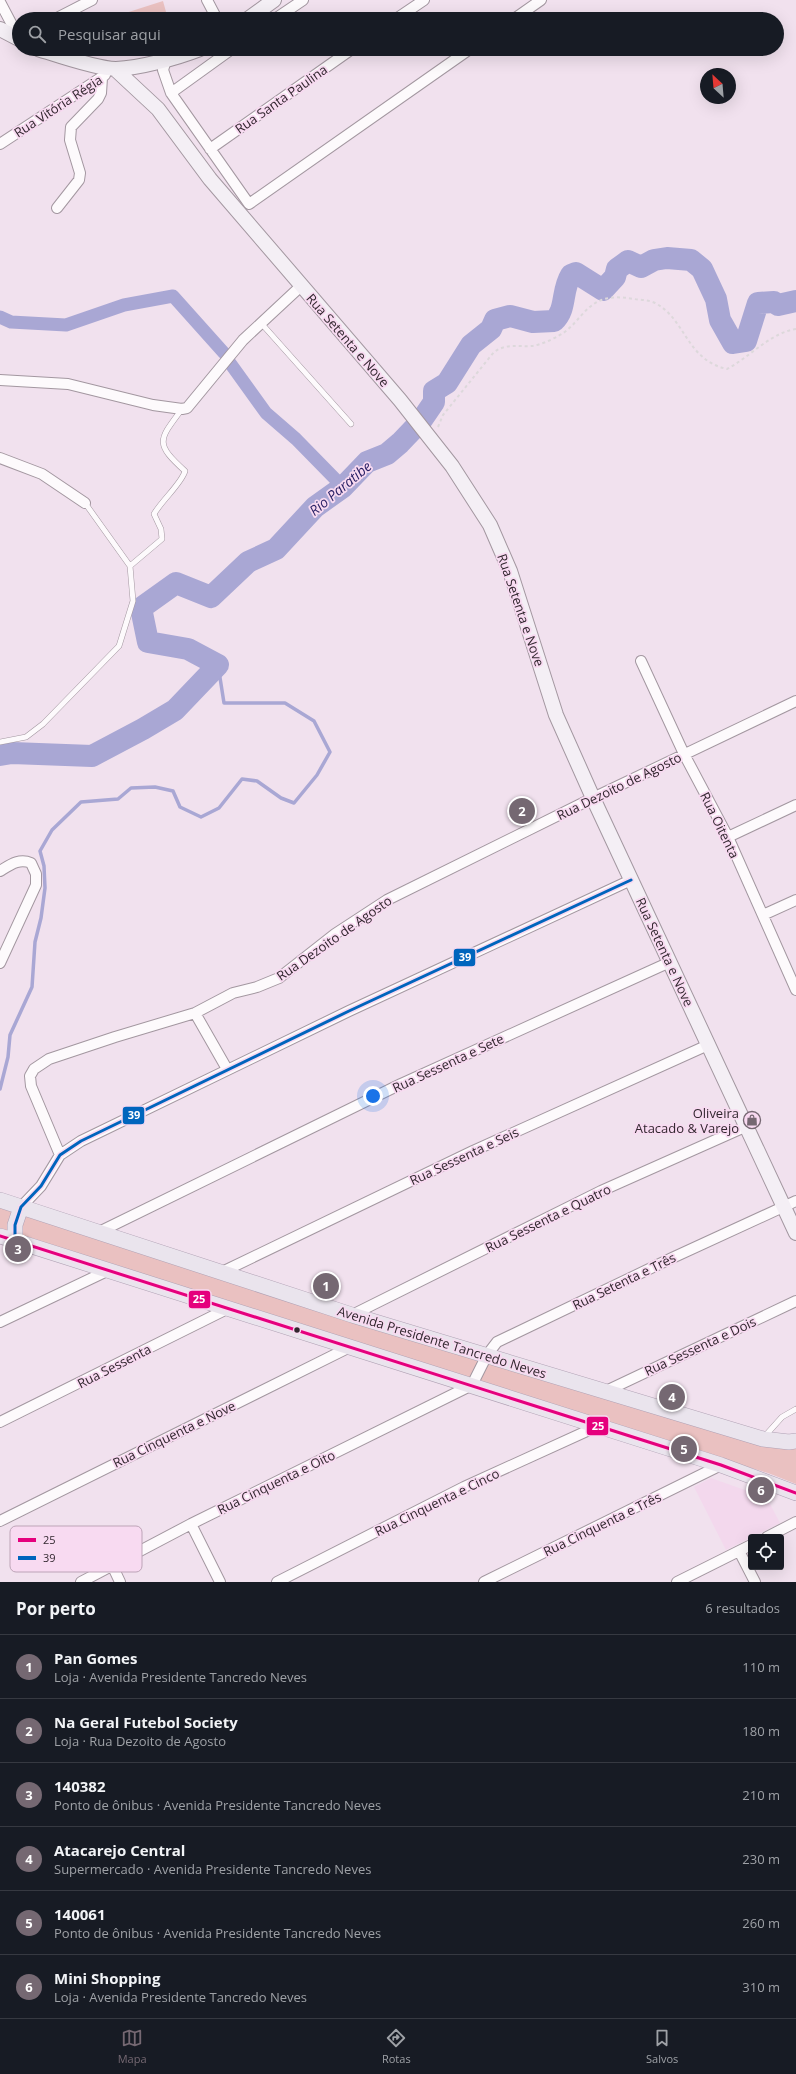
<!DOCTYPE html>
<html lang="pt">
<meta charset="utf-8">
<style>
:root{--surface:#171b24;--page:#20242c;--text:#f1f3f6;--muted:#9ea1a6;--line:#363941;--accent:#756872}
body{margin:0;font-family:"Open Sans",sans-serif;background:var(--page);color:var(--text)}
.controls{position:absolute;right:12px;bottom:12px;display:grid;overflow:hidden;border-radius:4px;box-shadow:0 4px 16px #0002}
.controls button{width:36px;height:36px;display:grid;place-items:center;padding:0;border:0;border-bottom:1px solid var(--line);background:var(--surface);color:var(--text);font:20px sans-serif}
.compass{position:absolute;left:700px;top:68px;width:36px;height:36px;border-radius:50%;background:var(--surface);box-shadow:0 4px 16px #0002;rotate:334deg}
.you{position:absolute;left:373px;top:1096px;width:14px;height:14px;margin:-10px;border:3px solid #fff;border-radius:50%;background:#1a73e8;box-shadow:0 0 0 6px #1a73e833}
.badge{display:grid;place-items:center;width:26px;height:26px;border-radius:50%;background:var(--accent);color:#fff;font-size:13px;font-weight:700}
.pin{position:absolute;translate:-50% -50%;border:2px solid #fff;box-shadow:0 1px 4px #0006}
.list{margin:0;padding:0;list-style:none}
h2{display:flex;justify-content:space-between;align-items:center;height:52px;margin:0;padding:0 16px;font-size:17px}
h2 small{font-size:13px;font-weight:400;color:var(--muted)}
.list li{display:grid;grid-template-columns:26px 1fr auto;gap:12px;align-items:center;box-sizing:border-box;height:64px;padding:0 16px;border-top:1px solid var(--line)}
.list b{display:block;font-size:15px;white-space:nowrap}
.list p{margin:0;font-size:13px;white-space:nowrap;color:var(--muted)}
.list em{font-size:13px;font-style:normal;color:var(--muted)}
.icon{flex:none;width:22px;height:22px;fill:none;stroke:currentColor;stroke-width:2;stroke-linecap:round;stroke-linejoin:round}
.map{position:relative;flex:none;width:796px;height:1582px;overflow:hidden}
.search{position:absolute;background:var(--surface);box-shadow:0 4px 16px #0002;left:12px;right:12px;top:12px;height:44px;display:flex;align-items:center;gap:10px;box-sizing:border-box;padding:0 14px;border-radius:22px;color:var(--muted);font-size:15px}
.sheet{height:436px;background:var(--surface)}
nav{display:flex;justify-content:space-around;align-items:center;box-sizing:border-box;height:56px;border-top:1px solid var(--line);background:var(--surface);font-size:11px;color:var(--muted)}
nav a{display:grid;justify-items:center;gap:2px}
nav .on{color:var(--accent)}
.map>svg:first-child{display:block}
.built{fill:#f3d8ed}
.green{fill:#eac1c1}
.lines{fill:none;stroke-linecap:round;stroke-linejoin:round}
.stream{stroke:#a9a7d4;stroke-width:3.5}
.canal{stroke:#a9a7d4;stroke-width:13}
.river{stroke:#a9a7d4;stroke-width:22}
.lane-casing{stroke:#a397a0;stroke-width:6}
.street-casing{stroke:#a397a0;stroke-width:12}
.secondary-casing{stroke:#a397a0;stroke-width:16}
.primary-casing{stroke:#b0a1b4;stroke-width:16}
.path{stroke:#ddd8db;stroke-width:2;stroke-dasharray:3 3;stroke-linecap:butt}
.lane{stroke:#fdfafc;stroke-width:5}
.street{stroke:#fdfafc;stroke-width:10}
.secondary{stroke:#f4eff5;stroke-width:14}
.primary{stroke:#eae4ed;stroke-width:15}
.bus-1-casing{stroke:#f8daf1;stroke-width:6}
.bus-2-casing{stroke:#f8daf1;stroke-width:6}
.bus-1{stroke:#e5007d;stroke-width:3}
.bus-2{stroke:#0065bd;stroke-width:3}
.bus-dot{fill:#32272f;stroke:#f8daf1;stroke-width:1.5}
.labels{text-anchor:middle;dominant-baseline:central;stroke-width:3.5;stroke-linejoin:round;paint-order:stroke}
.street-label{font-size:13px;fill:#32272f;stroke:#f8daf1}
.poi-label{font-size:13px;fill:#32272f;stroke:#f8daf1;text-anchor:end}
.water-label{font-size:14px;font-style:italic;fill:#251d62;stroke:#f8daf1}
.key{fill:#f8daf1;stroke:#bda4b7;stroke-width:1}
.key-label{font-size:11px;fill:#32272f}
.line-badge{stroke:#f8daf1;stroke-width:1.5}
.badge-label{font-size:11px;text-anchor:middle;font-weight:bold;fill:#fff}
</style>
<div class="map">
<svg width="796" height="1582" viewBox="0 0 796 1582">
<rect width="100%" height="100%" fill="#f1e1ee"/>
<path class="built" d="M 711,1478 L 756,1494 L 770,1504 L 780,1523 L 726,1550 L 694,1487 Z"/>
<path class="green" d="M 163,1 L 168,19 L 113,19 L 113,17 Z
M 0,1204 L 766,1447 L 796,1447 L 796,1484 L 768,1473 L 672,1445 L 0,1232 Z"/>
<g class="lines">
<path class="stream" d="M 0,1089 L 8,1057 L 10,1035 L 32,987 L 35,942 L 41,918 L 45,888 L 44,866 L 40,851 L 52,830 L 81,802 L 118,799 L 131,788 L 155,787 L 173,791 L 180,807 L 201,817 L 219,808 L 242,779 L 257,781 L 281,798 L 294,803 L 317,775 L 330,752 L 314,721 L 285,703 L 224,703 L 218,665"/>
<path class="canal" d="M 0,317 L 11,322 L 66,325 L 124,305 L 173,296 L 224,353
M 230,363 L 266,413 L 296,439 L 343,487"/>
<path class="river" d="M 0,755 L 12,753 L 92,756 L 143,729 L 175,710 L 218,665 L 188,649 L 148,642 L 141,608 L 176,583 L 211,597 L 248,562 L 276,549 L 315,507 L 343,487 L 367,462 L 387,454 L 400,443 L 421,421 L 434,402 L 434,391 L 447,383 L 471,345 L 491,329 L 495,320 L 510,316 L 533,322 L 554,321 C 567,309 561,291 571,275 L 576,273 L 603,290 L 615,277 L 617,269 L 628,261 L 641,267 L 654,260 L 667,258 L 691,260 L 702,269 L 716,299 L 720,320 L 733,343 L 746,341 L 758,303 L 774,302 L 778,305 L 796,301"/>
<g class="lane-casing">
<path id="lane" d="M 261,323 L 351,424
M 130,566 L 162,539 L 161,529 L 154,514 C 162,500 182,483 185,471 C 154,443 159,440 182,409
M 0,742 L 26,737 L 43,724 L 119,646 L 133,601 L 130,566 L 85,503
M 765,1436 L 782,1417 L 796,1409"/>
</g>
<g class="street-casing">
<path id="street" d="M 207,0 L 217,19
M 0,2 L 19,38
M 55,19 L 92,0
M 275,19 L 303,0
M 396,19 L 424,0
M 514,19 L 541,0
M 166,60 L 163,70 L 171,93 L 249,204 L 470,49
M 171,93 L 232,49
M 0,144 L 105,75
M 210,149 L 352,49
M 57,208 L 79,180 L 80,173 L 70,140 L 71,127 L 98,99 L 101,93 L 102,78
M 0,380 L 68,384 L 153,405 L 182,409 L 187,408 L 243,340 L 301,286
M 0,458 L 42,474 L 85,503
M 641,661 L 684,754 L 728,837 L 796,990
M 728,837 L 796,805
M 0,871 C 10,865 19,858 31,863 L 36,874 L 36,885 L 0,963
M 763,915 L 796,900
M 195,1013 L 227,1069
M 60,1155 L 31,1086 L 30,1076 L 34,1069 L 49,1059 L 115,1037 L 195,1013 L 233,993 L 257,987 L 279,978 L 335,934 L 387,900 L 593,798 L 796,701
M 21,1207 L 41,1186 L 60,1155 L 81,1141 L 349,1011 L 631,880
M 99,1232 L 401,1084 L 670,962
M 222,1272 L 473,1151 L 708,1045
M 352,1315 L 601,1191 L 747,1126
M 0,1322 L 107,1271
M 604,1392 L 796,1301
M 0,1422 L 227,1309
M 0,1521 L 348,1348
M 191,1524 L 220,1582
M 767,1537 L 796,1522
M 739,1551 L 755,1582
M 112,1565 L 120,1582
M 81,1582 L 191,1524 L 472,1385 L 487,1355 L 497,1342 L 672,1258 L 796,1201
M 277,1582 L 464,1487 L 598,1426
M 484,1582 L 721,1465
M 677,1582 L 751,1545"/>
</g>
<g class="secondary-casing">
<path id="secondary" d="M 248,19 L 274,0
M 0,29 L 19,39
M 38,49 C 57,55 97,69 116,69 C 140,68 177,58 200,49
M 115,69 L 158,109 L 210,179 L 400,400 L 452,466 L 490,525 L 510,571 L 556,715 L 593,798 L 796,1233"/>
</g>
<g class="primary-casing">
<path id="primary" d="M 0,1200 L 352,1315 L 763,1439 L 789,1442 L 796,1441
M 0,1236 L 721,1465 L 796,1493
M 15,1240 L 15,1225 L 21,1207"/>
</g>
<path class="path" d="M 438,427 L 443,415 L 494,352 C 507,343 518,347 532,346 C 540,345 551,340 558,336 C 575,328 582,309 599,301 C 610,296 622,297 634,299 C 641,300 649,300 655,303 C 686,319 686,360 727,369 C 750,357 770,333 796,329"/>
<use href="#lane" class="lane"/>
<use href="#street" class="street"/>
<use href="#secondary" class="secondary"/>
<use href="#primary" class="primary"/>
<g class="bus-1-casing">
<path id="bus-1" d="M 0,1236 L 721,1465 L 796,1493"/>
</g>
<g class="bus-2-casing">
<path id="bus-2" d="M 15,1240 L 15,1225 L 21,1207 L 41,1186 L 60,1155 L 81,1141 L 349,1011 L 631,880"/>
</g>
<use href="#bus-1" class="bus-1"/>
<use href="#bus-2" class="bus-2"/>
</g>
<defs>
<g id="shop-ring" transform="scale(0.9)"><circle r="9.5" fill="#f8daf1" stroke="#756872" stroke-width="1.5"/><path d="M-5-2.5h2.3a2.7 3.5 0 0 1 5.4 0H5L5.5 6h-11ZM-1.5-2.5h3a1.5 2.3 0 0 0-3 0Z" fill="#756872"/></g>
</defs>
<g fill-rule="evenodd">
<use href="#shop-ring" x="752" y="1120"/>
</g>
<circle class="bus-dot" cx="297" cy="1330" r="3.5"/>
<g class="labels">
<g class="street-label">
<text transform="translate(281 99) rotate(-35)">Rua Santa Paulina</text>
<text transform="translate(58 106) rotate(-33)">Rua Vitória Régia</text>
<text transform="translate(348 340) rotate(49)">Rua Setenta e Nove</text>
<text transform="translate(521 610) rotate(71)">Rua Setenta e Nove</text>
<text transform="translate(619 786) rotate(-26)">Rua Dezoito de Agosto</text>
<text transform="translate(720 825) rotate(64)">Rua Oitenta</text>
<text transform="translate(334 938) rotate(-35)">Rua Dezoito de Agosto</text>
<text transform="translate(665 952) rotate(65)">Rua Setenta e Nove</text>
<text transform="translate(448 1063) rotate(-25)">Rua Sessenta e Sete</text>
<text transform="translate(464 1156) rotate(-25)">Rua Sessenta e Seis</text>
<text transform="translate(548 1218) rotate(-26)">Rua Sessenta e Quatro</text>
<text transform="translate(624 1281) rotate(-26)">Rua Setenta e Três</text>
<text transform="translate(442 1342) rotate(17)">Avenida Presidente Tancredo Neves</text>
<text transform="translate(700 1346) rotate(-25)">Rua Sessenta e Dois</text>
<text transform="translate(114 1366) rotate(-27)">Rua Sessenta</text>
<text transform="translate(174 1434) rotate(-26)">Rua Cinquenta e Nove</text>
<text transform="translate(276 1482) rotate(-26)">Rua Cinquenta e Oito</text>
<text transform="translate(437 1502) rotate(-26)">Rua Cinquenta e Cinco</text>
<text transform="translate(602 1524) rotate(-26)">Rua Cinquenta e Três</text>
</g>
<g class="poi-label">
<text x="739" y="1113">Oliveira<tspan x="739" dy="15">Atacado &amp; Varejo</tspan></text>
</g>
<g class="water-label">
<text transform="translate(340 488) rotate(-40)">Rio Paratibe</text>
</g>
</g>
<rect x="10" y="1526" width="132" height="46" rx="6" class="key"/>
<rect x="18" y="1538" width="18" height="4" fill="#e5007d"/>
<rect x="18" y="1556" width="18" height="4" fill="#0065bd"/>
<g class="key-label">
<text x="43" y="1544">25</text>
<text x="43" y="1562">39</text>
</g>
<g class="line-badge">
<rect x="453" y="948" width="23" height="19" rx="4" fill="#0065bd"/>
<rect x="122" y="1106" width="23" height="19" rx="4" fill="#0065bd"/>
<rect x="188" y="1290" width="23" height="19" rx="4" fill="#e5007d"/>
<rect x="586" y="1416" width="23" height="20" rx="4" fill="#e5007d"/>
</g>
<g class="badge-label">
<text x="465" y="961">39</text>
<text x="134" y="1119">39</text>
<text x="199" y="1303">25</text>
<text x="598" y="1430">25</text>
</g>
</svg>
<div class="controls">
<button><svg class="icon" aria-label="locate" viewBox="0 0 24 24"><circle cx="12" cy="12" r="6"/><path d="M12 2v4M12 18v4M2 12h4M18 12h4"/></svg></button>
</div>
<svg class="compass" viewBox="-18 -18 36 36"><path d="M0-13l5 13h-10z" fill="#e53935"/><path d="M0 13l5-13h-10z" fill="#9ea1a6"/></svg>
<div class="you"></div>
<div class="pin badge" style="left:326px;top:1286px">1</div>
<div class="pin badge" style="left:522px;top:811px">2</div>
<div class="pin badge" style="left:18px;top:1249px">3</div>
<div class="pin badge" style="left:672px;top:1397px">4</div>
<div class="pin badge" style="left:684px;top:1449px">5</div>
<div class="pin badge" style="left:761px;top:1490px">6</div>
<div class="search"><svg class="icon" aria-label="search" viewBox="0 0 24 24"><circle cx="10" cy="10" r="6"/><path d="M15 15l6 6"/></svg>Pesquisar aqui</div>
</div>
<section class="sheet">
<h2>Por perto<small>6 resultados</small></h2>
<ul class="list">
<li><span class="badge">1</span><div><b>Pan Gomes</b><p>Loja · Avenida Presidente Tancredo Neves</p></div><em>110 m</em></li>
<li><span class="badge">2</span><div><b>Na Geral Futebol Society</b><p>Loja · Rua Dezoito de Agosto</p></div><em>180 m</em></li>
<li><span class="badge">3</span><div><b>140382</b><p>Ponto de ônibus · Avenida Presidente Tancredo Neves</p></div><em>210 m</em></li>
<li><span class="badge">4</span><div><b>Atacarejo Central</b><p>Supermercado · Avenida Presidente Tancredo Neves</p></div><em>230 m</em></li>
<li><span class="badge">5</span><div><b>140061</b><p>Ponto de ônibus · Avenida Presidente Tancredo Neves</p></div><em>260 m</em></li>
<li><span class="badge">6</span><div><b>Mini Shopping</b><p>Loja · Avenida Presidente Tancredo Neves</p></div><em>310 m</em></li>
</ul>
</section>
<nav>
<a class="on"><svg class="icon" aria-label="map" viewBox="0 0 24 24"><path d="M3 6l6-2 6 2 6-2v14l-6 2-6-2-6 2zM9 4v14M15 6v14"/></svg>Mapa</a>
<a><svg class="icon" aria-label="directions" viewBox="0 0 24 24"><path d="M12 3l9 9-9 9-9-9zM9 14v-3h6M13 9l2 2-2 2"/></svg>Rotas</a>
<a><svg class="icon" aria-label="saved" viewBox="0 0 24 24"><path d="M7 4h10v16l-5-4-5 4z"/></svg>Salvos</a>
</nav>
